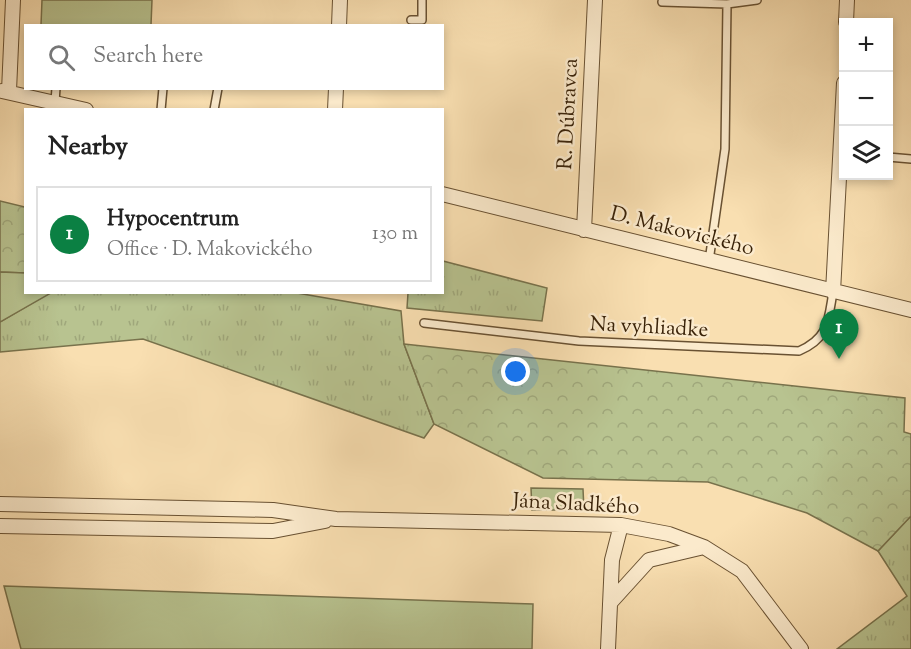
<!DOCTYPE html>
<meta charset="utf-8">
<style>
:root{--surface:#fff;--page:#f2f2f2;--text:#222;--muted:#767676;--line:#e0e0e0;--accent:#0b8043}
body{margin:0;font-family:"Sorts Mill Goudy",serif;background:var(--page);color:var(--text)}
.controls{position:absolute;right:18px;top:18px;display:grid;overflow:hidden;border-radius:0px;box-shadow:0 3px 9px #0003}
.controls button{width:54px;height:54px;display:grid;place-items:center;padding:0;border:0;border-bottom:2px solid var(--line);background:var(--surface);color:var(--text);font:30px sans-serif}
.you{position:absolute;left:516px;top:372px;width:21px;height:21px;margin:-15px;border:4px solid #fff;border-radius:50%;background:#1a73e8;box-shadow:0 0 0 9px #1a73e833}
.badge{display:grid;place-items:center;width:39px;height:39px;border-radius:50%;background:var(--accent);color:#fff;font-size:20px;font-weight:700}
.pin{position:absolute;translate:-50% -50px;filter:drop-shadow(0 2px 3px #0008)}
.pin::after{content:'';position:absolute;top:32px;width:21px;height:18px;background:inherit;clip-path:polygon(0 0,100% 0,50% 100%)}
.list{margin:0;padding:0;list-style:none}
h2{display:flex;justify-content:space-between;align-items:center;height:78px;margin:0;padding:0 24px;font-size:26px}
h2 small{font-size:20px;font-weight:400;color:var(--muted)}
.list li{display:grid;grid-template-columns:39px 1fr auto;gap:18px;align-items:center;box-sizing:border-box;height:96px;margin:0 12px 12px;padding:0 12px;border:2px solid var(--line);border-radius:0px}
.list b{display:block;font-size:22px;white-space:nowrap}
.list p{margin:0;font-size:20px;white-space:nowrap;color:var(--muted)}
.list em{font-size:20px;font-style:normal;color:var(--muted)}
.icon{flex:none;width:33px;height:33px;fill:none;stroke:currentColor;stroke-width:2;stroke-linecap:round;stroke-linejoin:round}
.map{position:relative;flex:none;width:911px;height:649px;overflow:hidden}
.search{position:absolute;background:var(--surface);box-shadow:0 3px 9px #0003;left:24px;top:24px;width:420px;height:66px;display:flex;align-items:center;gap:15px;box-sizing:border-box;padding:0 21px;border-radius:0px;color:var(--muted);font-size:22px}
.panel{position:absolute;background:var(--surface);box-shadow:0 3px 9px #0003;left:24px;top:108px;width:420px;height:186px;border-radius:0px}
.map>svg:first-child{display:block}
.grass{fill:url(#grass-tufts);stroke:#78724c;stroke-width:1.5}
.forest{fill:url(#forest-crowns);stroke:#78724c;stroke-width:1.5}
.garden{fill:#b8c390;stroke:#78724c;stroke-width:1.5}
.lines{fill:none;stroke-linecap:round;stroke-linejoin:round}
.lane-casing{stroke:#695132;stroke-width:10}
.street-casing{stroke:#695132;stroke-width:16}
.lane{stroke:#fbeacc;stroke-width:7}
.street{stroke:#fbeacc;stroke-width:14}
.labels{text-anchor:middle;dominant-baseline:central;stroke-width:5;stroke-linejoin:round;paint-order:stroke}
.street-label{font-size:21px;fill:#392208;stroke:#fbeacc}
</style>
<div class="map">
<svg width="911" height="649" viewBox="0 0 911 649">
<defs>
<pattern id="grass-tufts" width="24" height="20" patternUnits="userSpaceOnUse" patternTransform="scale(1.5)"><rect width="24" height="20" fill="#b8c390"/><path d="M3 7l-1-3M5 7V3M7 7l1-3M15 17l-1-3M17 17v-4M19 17l1-3" fill="none" stroke="#9fa77b"/></pattern>
<pattern id="forest-crowns" width="20" height="18" patternUnits="userSpaceOnUse" patternTransform="scale(1.5)"><rect width="20" height="18" fill="#b8c390"/><path d="M2 6a3 3 0 1 1 6 0M12 15a3 3 0 1 1 6 0" fill="none" stroke="#9fa77b"/></pattern>
</defs>
<rect width="100%" height="100%" fill="#f9dfb1"/>
<filter id="stains"><feTurbulence type="fractalNoise" baseFrequency=".00333" numOctaves="4"/><feColorMatrix values="0 0 0 0 .2 0 0 0 0 .09 0 0 0 0 .02 0 0 0 .5 -.17"/></filter>
<radialGradient id="worn" r=".72"><stop offset=".6" stop-color="#630" stop-opacity="0"/><stop offset="1" stop-color="#630" stop-opacity=".3"/></radialGradient>
<path class="grass" d="M 443,261 L 547,288 L 542,321 L 407,308 L 408,293 L 442,292 Z
M 51,292 L 297,293 L 401,311 L 404,344 L 434,424 L 424,438 L 143,339 L 0,352 L 0,322 Z
M 911,516 L 911,649 L 837,649 L 907,596 L 878,551 Z"/>
<path class="forest" d="M 0,201 L 25,207 L 25,273 L 0,272 Z
M 404,344 L 905,398 L 904,432 L 911,434 L 911,516 L 878,551 L 807,513 L 708,482 L 543,478 L 434,424 Z"/>
<path class="garden" d="M 42,0 L 152,0 L 151,25 L 41,25 Z
M 0,272 L 25,273 L 26,292 L 51,293 L 0,322 Z
M 531,488 L 583,489 L 584,510 L 532,510 Z
M 4,586 L 533,604 L 532,649 L 21,649 Z"/>
<g class="lines">
<g class="lane-casing">
<path id="lane" d="M 662,2 L 727,4
M 411,20 L 422,20 L 422,0
M 55,102 L 56,88
M 161,110 L 163,88
M 214,110 L 218,88
M 888,157 L 911,159
M 709,261 L 725,149 L 727,4 L 757,0
M 424,323 L 579,341 L 799,351 C 829,338 828,321 833,292"/>
</g>
<g class="street-casing">
<path id="street" d="M 846,22 L 847,0
M 339,26 L 340,0
M 2,91 L 86,110
M 9,91 L 13,0
M 335,110 L 336,88
M 442,194 L 911,310
M 584,230 L 595,0
M 833,292 L 844,83
M 0,504 L 273,510 L 336,519 L 621,525 L 669,534 L 704,547 L 742,571 L 801,649
M 0,526 L 273,531 L 325,521
M 610,603 L 649,560 L 704,547
M 608,649 L 612,560 L 621,525"/>
</g>
<use href="#lane" class="lane"/>
<use href="#street" class="street"/>
</g>
<g class="labels">
<g class="street-label">
<text transform="translate(569 114) rotate(-87)">R. Dúbravca</text>
<text transform="translate(682 232) rotate(14)">D. Makovického</text>
<text transform="translate(649 328) rotate(3)">Na vyhliadke</text>
<text transform="translate(576 505) rotate(3)">Jána Sladkého</text>
</g>
</g>
<rect width="100%" height="100%" filter="url(#stains)"/>
<rect width="100%" height="100%" fill="url(#worn)"/>
</svg>
<div class="controls">
<button>+</button>
<button>−</button>
<button><svg class="icon" aria-label="layers" viewBox="0 0 24 24"><path d="M12 4l9 5-9 5-9-5zM3 14l9 5 9-5"/></svg></button>
</div>
<div class="you"></div>
<div class="pin badge" style="left:839px;top:359px">1</div>
<div class="search"><svg class="icon" aria-label="search" viewBox="0 0 24 24"><circle cx="10" cy="10" r="6"/><path d="M15 15l6 6"/></svg>Search here</div>
<section class="panel">
<h2>Nearby<small></small></h2>
<ul class="list">
<li><span class="badge">1</span><div><b>Hypocentrum</b><p>Office · D. Makovického</p></div><em>130 m</em></li>
</ul>
</section>
</div>
